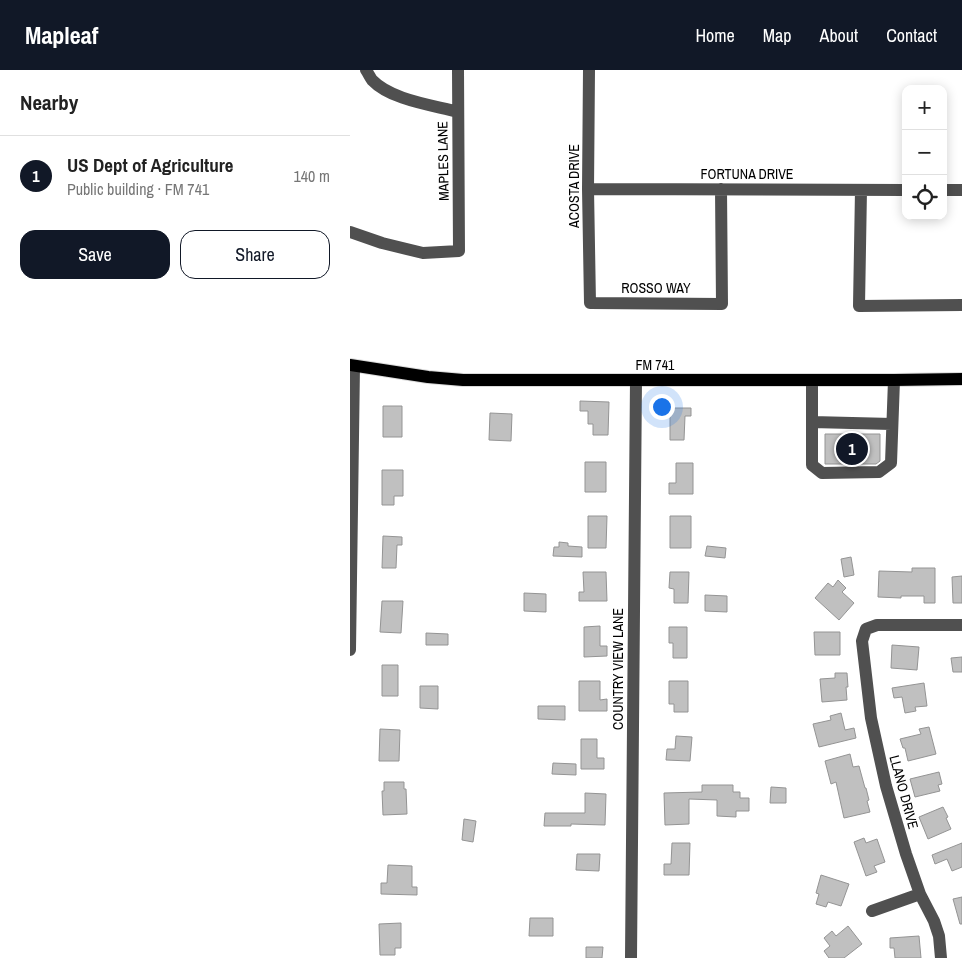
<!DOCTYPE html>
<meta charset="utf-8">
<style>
:root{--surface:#fff;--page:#f2f2f2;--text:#222;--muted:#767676;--line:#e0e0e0;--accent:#111827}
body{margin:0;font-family:"Archivo Narrow",sans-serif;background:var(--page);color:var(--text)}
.controls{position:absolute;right:15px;top:15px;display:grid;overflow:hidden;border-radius:10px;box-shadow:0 2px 12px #0003}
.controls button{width:45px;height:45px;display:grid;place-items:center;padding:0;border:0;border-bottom:1px solid var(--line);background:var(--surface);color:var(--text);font:25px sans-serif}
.you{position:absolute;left:311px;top:336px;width:18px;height:18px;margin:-12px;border:4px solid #fff;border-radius:50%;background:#1a73e8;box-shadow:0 0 0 8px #1a73e833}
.badge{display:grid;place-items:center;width:32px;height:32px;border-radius:50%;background:var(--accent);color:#fff;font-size:16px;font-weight:700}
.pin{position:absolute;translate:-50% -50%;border:2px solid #fff;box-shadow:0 1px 5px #0006}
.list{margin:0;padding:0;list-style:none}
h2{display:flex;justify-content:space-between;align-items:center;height:65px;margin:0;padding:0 20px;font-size:21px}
h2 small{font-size:16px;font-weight:400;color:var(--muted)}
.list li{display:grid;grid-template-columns:32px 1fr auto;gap:15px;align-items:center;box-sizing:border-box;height:80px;padding:0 20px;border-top:1px solid var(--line)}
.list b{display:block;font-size:19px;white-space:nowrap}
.list p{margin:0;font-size:16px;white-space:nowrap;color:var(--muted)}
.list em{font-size:16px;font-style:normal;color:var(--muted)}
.actions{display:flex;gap:10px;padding:15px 20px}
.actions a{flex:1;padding:11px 0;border:1px solid var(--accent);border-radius:15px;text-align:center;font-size:18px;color:var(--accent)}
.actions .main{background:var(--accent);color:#fff}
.icon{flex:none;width:28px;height:28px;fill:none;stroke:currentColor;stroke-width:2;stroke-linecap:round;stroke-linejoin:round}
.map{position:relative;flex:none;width:612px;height:888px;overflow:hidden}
header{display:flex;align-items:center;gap:30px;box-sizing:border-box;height:70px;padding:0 25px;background:var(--accent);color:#fff}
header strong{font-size:24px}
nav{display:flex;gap:28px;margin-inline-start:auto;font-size:18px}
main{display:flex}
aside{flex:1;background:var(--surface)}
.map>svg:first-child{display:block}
.building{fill:#c0c0c0;stroke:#949494}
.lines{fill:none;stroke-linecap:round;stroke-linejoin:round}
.major-casing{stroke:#dbdbdb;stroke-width:14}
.minor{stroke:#505050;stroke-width:12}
.major{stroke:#000;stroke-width:12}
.labels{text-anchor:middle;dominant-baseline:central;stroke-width:4.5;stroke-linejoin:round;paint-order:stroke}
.street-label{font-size:14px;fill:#000;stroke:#fff}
</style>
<header>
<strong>Mapleaf</strong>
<nav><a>Home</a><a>Map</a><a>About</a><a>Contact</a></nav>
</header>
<main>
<aside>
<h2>Nearby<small></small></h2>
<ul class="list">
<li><span class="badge">1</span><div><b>US Dept of Agriculture</b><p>Public building · FM 741</p></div><em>140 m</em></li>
</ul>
<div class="actions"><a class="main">Save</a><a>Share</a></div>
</aside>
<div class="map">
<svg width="612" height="888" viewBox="0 0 612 888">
<rect width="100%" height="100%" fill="#fff"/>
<path class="building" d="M 230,331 L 259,332 L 258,365 L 243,365 L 243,354 L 238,354 L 238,341 L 230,341 Z
M 33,336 L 52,336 L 52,367 L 33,367 Z
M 320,338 L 341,338 L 341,346 L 335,346 L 334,370 L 320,370 Z
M 140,343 L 162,344 L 161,371 L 139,370 Z
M 475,364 L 530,364 L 530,391 L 526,394 L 475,394 Z
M 235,392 L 256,392 L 256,422 L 235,422 Z
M 326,393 L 343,393 L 343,424 L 319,424 L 319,413 L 326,413 Z
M 32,400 L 53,400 L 53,426 L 44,426 L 44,435 L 32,435 Z
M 238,446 L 257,446 L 256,478 L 238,478 Z
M 320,446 L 341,446 L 341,478 L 320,478 Z
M 33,466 L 52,467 L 52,475 L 47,475 L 46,498 L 32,498 Z
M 209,472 L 218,473 L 218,476 L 232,477 L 232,487 L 203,486 L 204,477 L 209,477 Z
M 357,476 L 376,478 L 375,488 L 355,486 Z
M 501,487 L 504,505 L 494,507 L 491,489 Z
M 562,498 L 585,498 L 585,533 L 574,533 L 574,526 L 551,526 L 551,528 L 528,527 L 529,501 L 562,502 Z
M 233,502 L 256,502 L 257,531 L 229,531 L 229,522 L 234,522 Z
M 320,502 L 339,502 L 338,533 L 324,533 L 324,519 L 319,518 Z
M 612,506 L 612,533 L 603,533 L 602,507 Z
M 488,510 L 496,518 L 492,522 L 504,533 L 489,550 L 465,528 L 478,513 L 483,517 Z
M 174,523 L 196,524 L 196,542 L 174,541 Z
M 355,525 L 377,526 L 377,542 L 355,541 Z
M 32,531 L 53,531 L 51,563 L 30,562 Z
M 250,556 L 250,576 L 257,576 L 257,586 L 234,587 L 234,557 Z
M 319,557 L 337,557 L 337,588 L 323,588 L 323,573 L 319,573 Z
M 464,562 L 490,562 L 490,585 L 465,585 Z
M 76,563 L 98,564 L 98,575 L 76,575 Z
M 542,575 L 569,577 L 567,600 L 541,598 Z
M 612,587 L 612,602 L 603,602 L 601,588 Z
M 32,595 L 48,595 L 48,626 L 32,626 Z
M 485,603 L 497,603 L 498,617 L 496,617 L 497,630 L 472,632 L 470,609 L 485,608 Z
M 229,611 L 250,611 L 250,630 L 257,629 L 257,641 L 229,641 Z
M 319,611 L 338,611 L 338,642 L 324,642 L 324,634 L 319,634 Z
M 574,613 L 577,636 L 565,637 L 566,641 L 555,643 L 552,627 L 544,628 L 542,618 Z
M 70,616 L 88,616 L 88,639 L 70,638 Z
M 188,636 L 215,636 L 215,650 L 188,649 Z
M 491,643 L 495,660 L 504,658 L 506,668 L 469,677 L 463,654 L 481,650 L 480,646 Z
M 579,657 L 586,684 L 558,691 L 555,678 L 553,678 L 550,669 L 571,664 L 569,659 Z
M 30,659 L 50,660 L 49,691 L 29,691 Z
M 326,666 L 342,667 L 340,691 L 316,690 L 317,679 L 325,679 Z
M 231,669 L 247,669 L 247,688 L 254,688 L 254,699 L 231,699 Z
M 500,684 L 503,697 L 509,696 L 515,718 L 516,718 L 519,730 L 517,731 L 520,742 L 494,748 L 486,712 L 481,714 L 475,691 Z
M 203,693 L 226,694 L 226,705 L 202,704 Z
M 589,702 L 592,714 L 588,715 L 590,721 L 565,727 L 560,709 Z
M 34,712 L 54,712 L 54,719 L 56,719 L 57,744 L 33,745 L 32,721 L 34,721 Z
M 352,715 L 383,715 L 383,722 L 390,722 L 390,728 L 399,728 L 399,741 L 386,741 L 386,747 L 367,746 L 367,730 L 339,729 L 339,754 L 315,755 L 314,723 L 352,722 Z
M 421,717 L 436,718 L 436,733 L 420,733 Z
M 235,723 L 256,724 L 255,755 L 221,754 L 221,756 L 194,756 L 195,743 L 235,743 Z
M 593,737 L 598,747 L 596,748 L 601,759 L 578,769 L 569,747 Z
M 114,749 L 126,751 L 123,772 L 112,770 Z
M 514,768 L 516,773 L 527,769 L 535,792 L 524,796 L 527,802 L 516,806 L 504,772 Z
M 322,773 L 340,773 L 339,805 L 314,805 L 314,794 L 321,794 Z
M 612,773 L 612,797 L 602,801 L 597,789 L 585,794 L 582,785 Z
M 227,784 L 250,784 L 249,801 L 226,800 Z
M 38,795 L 62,796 L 62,817 L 67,817 L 67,825 L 31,824 L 31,813 L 37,813 Z
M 471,805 L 499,814 L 491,836 L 478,832 L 476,837 L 466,834 L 469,824 L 466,823 Z
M 612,827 L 612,854 L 610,854 L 603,829 Z
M 180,848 L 203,848 L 203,866 L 179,866 Z
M 51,853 L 51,878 L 45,878 L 45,885 L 30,885 L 29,854 Z
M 498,856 L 512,874 L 494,888 L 479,888 L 474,881 L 480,876 L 474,868 L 482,861 L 486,866 Z
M 569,866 L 571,888 L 545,888 L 544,878 L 540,878 L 540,868 Z
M 236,877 L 253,877 L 252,888 L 236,888 Z"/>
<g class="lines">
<g class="major-casing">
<path id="major" d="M 0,295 L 78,307 L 113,310 L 544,310 L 612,309"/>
</g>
<path class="minor" d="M 16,0 C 18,3 20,7 22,10 C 41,30 82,35 108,42
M 239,0 L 238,119 L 240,233 L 372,234 L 371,119
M 238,119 L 556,120
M 511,120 L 509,236 L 612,235
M 593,120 L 612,120
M 0,162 L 32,173 L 73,183 L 109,181 L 108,0
M 462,310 L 462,395 L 472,403 L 529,402 L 541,393 L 544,310
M 462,352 L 542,354
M 0,580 L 4,296
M 522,841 L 570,824
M 281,888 L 286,310
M 591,888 L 589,866 L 584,851 L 570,824 L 556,784 L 536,716 L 521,648 L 512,571 L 516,559 L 527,555 L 612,555"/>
<use href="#major" class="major"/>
</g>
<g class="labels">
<g class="street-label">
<text transform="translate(93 91) rotate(-91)">MAPLES LANE</text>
<text x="397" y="104">FORTUNA DRIVE</text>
<text transform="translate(224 116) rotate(-90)">ACOSTA DRIVE</text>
<text x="306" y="218">ROSSO WAY</text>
<text x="305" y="295">FM 741</text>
<text transform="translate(268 599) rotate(-90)">COUNTRY VIEW LANE</text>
<text transform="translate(554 722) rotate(75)">LLANO DRIVE</text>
</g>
</g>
</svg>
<div class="controls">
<button>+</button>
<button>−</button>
<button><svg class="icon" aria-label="locate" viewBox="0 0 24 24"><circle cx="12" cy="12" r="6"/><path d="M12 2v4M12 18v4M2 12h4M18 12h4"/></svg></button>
</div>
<div class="you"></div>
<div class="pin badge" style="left:502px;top:379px">1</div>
</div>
</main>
